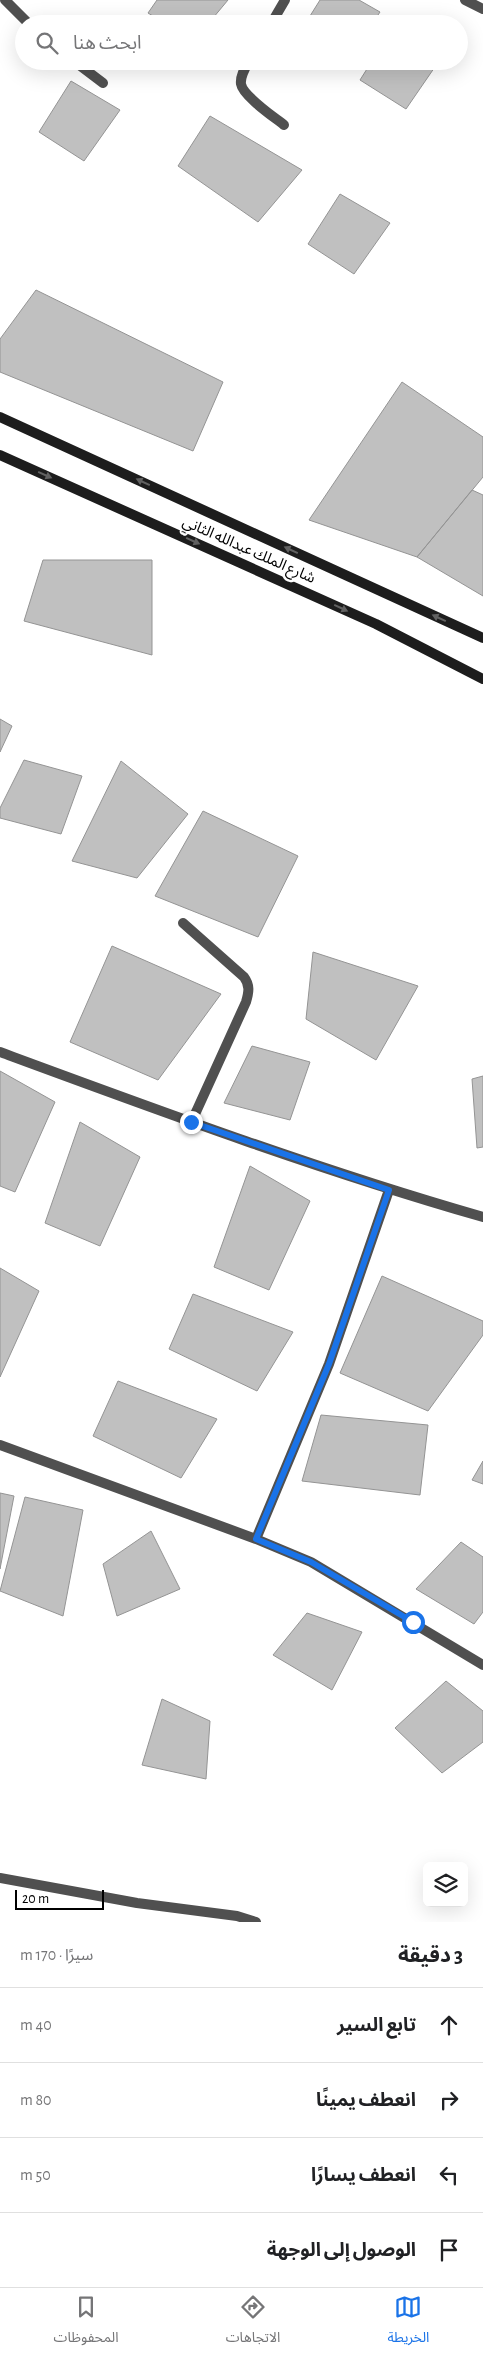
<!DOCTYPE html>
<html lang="ar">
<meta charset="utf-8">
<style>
:root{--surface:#fff;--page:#f6f6f6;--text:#202124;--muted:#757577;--line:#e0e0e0;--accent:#1a73e8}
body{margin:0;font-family:"Alegreya Sans","Noto Sans Arabic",sans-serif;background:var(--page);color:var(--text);direction:rtl}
.controls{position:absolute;right:15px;bottom:15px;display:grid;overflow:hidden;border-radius:8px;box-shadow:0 5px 20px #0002}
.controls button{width:45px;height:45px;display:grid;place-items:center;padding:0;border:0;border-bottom:1px solid var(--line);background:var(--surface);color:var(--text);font:25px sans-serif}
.scale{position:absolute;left:15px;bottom:12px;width:89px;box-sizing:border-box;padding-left:5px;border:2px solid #000;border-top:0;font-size:14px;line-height:18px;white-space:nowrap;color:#000;-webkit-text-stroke:4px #fff;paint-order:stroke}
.stop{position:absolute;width:15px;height:15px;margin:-11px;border:4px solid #1a73e8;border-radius:50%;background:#fff}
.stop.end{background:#1a73e8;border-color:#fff;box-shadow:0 1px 5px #0008}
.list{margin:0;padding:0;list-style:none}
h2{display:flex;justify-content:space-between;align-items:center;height:65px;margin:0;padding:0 20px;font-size:21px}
h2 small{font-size:16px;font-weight:400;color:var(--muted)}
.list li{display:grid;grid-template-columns:32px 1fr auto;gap:15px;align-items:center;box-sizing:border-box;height:75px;padding:0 20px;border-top:1px solid var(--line)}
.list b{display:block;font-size:19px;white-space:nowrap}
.list em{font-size:16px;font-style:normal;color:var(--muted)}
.icon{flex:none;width:28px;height:28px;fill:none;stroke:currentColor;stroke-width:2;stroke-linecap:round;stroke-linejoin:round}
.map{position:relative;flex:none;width:483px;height:1922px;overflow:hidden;direction:ltr}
.search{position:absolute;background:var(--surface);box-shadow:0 5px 20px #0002;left:15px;right:15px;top:15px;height:55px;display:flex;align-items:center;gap:12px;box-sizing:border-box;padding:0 18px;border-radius:28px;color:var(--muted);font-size:19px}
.sheet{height:365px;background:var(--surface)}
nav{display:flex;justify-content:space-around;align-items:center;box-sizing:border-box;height:70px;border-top:1px solid var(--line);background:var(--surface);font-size:14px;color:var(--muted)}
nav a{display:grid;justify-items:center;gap:2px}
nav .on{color:var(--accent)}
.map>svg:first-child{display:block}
.building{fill:#c0c0c0;stroke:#949494}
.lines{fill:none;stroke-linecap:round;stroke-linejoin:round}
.minor{stroke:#505050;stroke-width:10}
.secondary{stroke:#1d1d1d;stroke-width:10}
.oneway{fill:#616161}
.route{stroke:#1a73e8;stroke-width:6}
.labels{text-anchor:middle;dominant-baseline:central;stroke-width:5;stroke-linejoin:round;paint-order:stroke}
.street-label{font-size:15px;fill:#000;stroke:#fff}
</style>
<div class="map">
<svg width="483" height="1922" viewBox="0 0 483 1922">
<rect width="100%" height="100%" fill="#fff"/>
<path class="building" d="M 157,0 L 228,0 L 208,24 L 166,24 L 148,13 Z
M 320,0 L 359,0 L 380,12 L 372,24 L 305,24 Z
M 372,61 L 439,61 L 406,109 L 360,80 Z
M 71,81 L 120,110 L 84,161 L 39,132 Z
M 210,116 L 302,170 L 258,222 L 178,166 Z
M 340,194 L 390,223 L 354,274 L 308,244 Z
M 36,290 L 223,382 L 193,451 L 0,372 L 0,339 Z
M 402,382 L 483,437 L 483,477 L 417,557 L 309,520 Z
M 472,490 L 483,495 L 483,596 L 417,557 Z
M 43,560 L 152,560 L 152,655 L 24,621 Z
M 0,719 L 12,726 L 0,752 Z
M 24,760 L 82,776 L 61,834 L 0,818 L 0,808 Z
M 121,761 L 188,814 L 137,878 L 72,861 Z
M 203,811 L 298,856 L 258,937 L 155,896 Z
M 112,946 L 221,994 L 158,1080 L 70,1042 Z
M 313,952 L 418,986 L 376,1060 L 306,1019 Z
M 252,1046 L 310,1062 L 290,1120 L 224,1103 Z
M 0,1071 L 55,1102 L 15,1192 L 0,1186 Z
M 483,1076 L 483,1147 L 477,1148 L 472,1079 Z
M 80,1122 L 140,1157 L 100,1246 L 45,1223 Z
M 250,1166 L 310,1201 L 269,1290 L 214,1267 Z
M 0,1268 L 39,1291 L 0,1377 Z
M 382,1276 L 483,1321 L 483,1335 L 428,1411 L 340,1373 Z
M 193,1294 L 293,1332 L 257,1391 L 169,1349 Z
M 118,1381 L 217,1419 L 181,1478 L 93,1436 Z
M 321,1415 L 428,1425 L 420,1495 L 302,1481 Z
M 483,1461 L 483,1484 L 472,1480 Z
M 0,1493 L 14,1496 L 0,1569 Z
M 25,1497 L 83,1510 L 63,1616 L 0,1591 Z
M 151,1531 L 180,1589 L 117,1616 L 103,1564 Z
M 461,1542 L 483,1557 L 483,1612 L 474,1624 L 416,1589 Z
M 307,1613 L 362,1632 L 332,1690 L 273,1655 Z
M 446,1681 L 483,1711 L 483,1742 L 442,1773 L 395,1728 Z
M 162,1699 L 210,1721 L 206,1779 L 142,1765 Z"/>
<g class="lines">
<path class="minor" d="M 5,0 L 29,24
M 465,0 L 483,9
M 271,24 L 285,0
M 74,61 L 103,83
M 249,61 C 245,68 240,76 241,84 C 243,96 274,117 284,125
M 183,923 L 244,977 C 250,985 249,992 246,1002 L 191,1123
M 0,1052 C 160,1111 319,1170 483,1217
M 0,1445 L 256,1539 L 311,1562 L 483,1665
M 256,1539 L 329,1364 L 389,1190
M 0,1878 L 137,1903 L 237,1916 L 256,1922"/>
<path class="secondary" d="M 0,417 L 483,638
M 0,455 L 376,624 L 483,679"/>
</g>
<defs><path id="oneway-solid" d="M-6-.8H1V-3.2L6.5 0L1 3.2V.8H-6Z" transform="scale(1.25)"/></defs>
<g class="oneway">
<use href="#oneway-solid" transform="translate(45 475) rotate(24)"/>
<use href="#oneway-solid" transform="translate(143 482) rotate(-155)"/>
<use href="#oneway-solid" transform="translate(193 541) rotate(24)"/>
<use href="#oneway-solid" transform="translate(291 550) rotate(-155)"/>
<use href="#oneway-solid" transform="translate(341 608) rotate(25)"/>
<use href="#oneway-solid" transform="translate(439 618) rotate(-155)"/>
</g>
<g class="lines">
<path class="route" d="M 191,1122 L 389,1190 L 329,1364 L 256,1539 L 311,1562 L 413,1622"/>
</g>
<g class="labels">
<g class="street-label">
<text transform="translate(249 550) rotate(24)">شارع الملك عبدالله الثاني</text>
</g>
</g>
</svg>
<div class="controls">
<button><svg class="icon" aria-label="layers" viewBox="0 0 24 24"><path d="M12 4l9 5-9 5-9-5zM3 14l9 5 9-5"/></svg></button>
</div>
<div class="scale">20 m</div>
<div class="stop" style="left:413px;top:1622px"></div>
<div class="stop end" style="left:191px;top:1122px"></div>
<div class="search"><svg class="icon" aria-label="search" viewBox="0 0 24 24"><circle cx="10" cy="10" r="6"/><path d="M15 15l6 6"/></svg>ابحث هنا</div>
</div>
<section class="sheet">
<h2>3 دقيقة<small>سيرًا · 170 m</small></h2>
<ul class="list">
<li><svg class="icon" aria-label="ahead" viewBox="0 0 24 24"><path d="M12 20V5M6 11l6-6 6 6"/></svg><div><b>تابع السير</b></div><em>40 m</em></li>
<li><svg class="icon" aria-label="right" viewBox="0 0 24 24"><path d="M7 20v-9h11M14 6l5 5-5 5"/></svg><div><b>انعطف يمينًا</b></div><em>80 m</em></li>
<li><svg class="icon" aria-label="left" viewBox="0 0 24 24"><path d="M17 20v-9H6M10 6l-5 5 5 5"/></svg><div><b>انعطف يسارًا</b></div><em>50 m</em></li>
<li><svg class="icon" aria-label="arrive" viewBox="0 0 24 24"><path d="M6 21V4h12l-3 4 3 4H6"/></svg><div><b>الوصول إلى الوجهة</b></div></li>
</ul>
</section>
<nav>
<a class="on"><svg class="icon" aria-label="map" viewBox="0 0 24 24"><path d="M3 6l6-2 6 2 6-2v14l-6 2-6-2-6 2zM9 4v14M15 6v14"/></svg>الخريطة</a>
<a><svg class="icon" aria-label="directions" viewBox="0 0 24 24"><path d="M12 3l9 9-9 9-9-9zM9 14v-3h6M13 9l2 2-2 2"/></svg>الاتجاهات</a>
<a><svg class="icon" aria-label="saved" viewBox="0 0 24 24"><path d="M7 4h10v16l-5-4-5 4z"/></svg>المحفوظات</a>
</nav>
